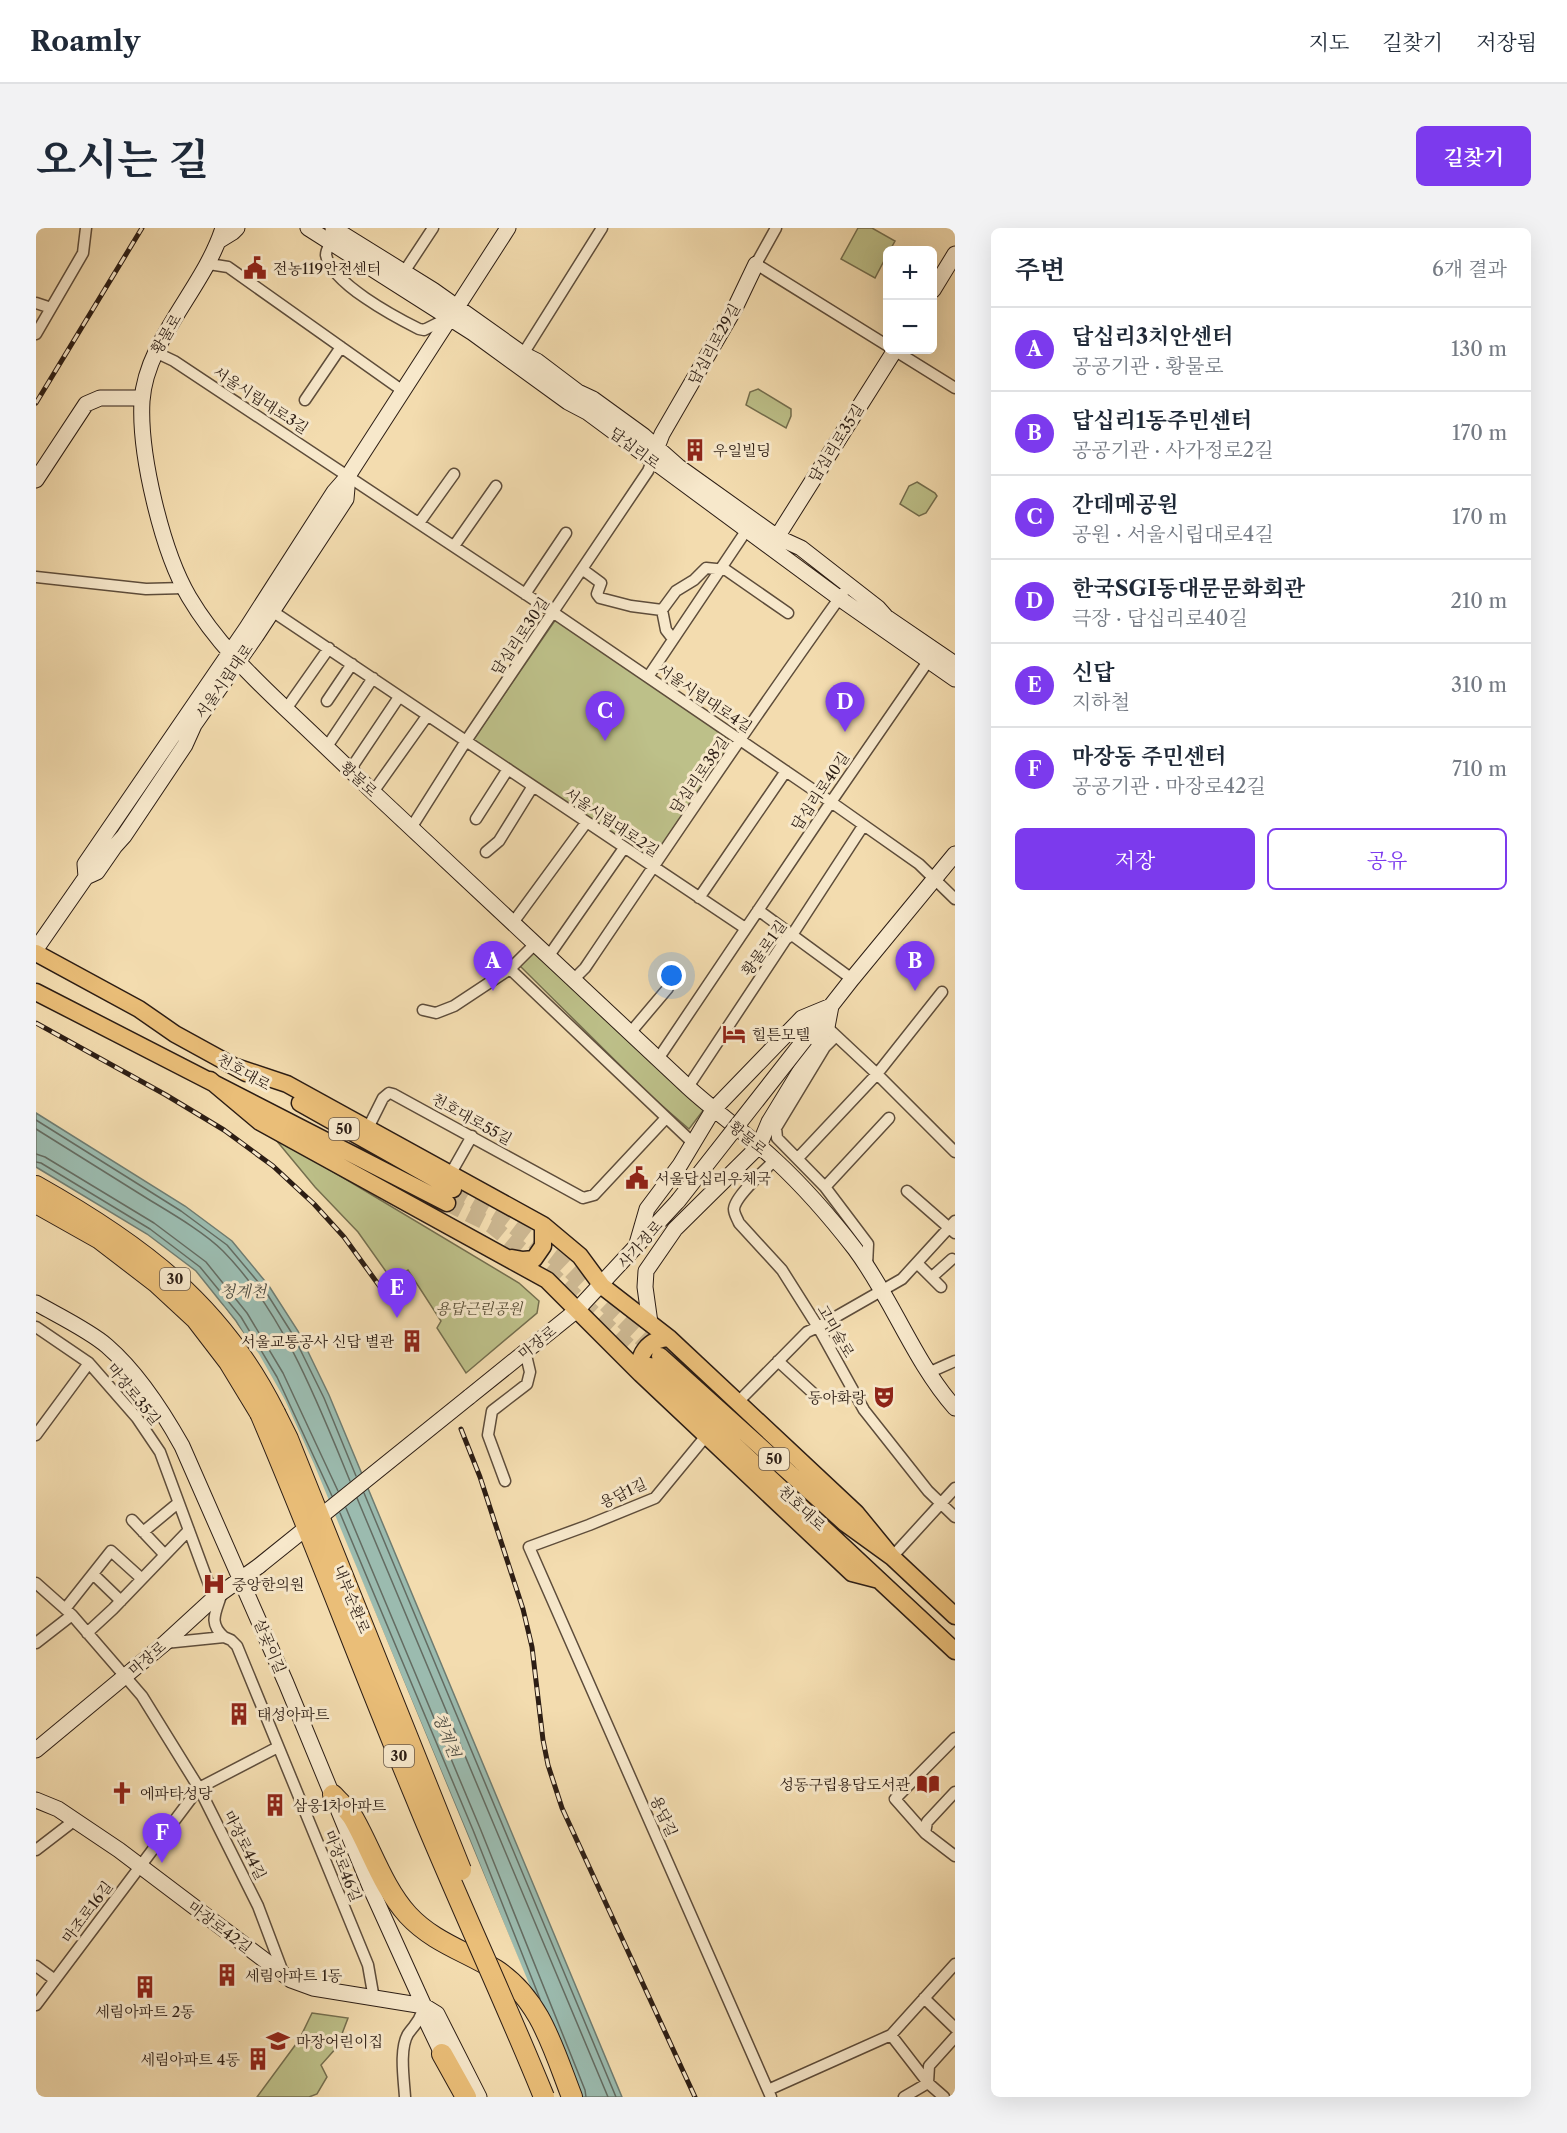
<!DOCTYPE html>
<html lang="ko">
<meta charset="utf-8">
<style>
:root{--surface:#fff;--page:#f2f2f3;--text:#1f2937;--muted:#747a83;--line:#e0e1e3;--accent:#7c3aed}
body{margin:0;font-family:"Libre Caslon Text","Noto Serif KR",serif;background:var(--page);color:var(--text)}
.controls{position:absolute;right:18px;top:18px;display:grid;overflow:hidden;border-radius:9px;box-shadow:0 6px 24px #0002}
.controls button{width:54px;height:54px;display:grid;place-items:center;padding:0;border:0;border-bottom:2px solid var(--line);background:var(--surface);color:var(--text);font:30px sans-serif}
.you{position:absolute;left:636px;top:748px;width:21px;height:21px;margin:-15px;border:4px solid #fff;border-radius:50%;background:#1a73e8;box-shadow:0 0 0 9px #1a73e833}
.badge{display:grid;place-items:center;width:39px;height:39px;border-radius:50%;background:var(--accent);color:#fff;font-size:20px;font-weight:700}
.pin{position:absolute;translate:-50% -50px;filter:drop-shadow(0 2px 3px #0008)}
.pin::after{content:'';position:absolute;top:32px;width:21px;height:18px;background:inherit;clip-path:polygon(0 0,100% 0,50% 100%)}
.list{margin:0;padding:0;list-style:none}
h2{display:flex;justify-content:space-between;align-items:center;height:78px;margin:0;padding:0 24px;font-size:26px}
h2 small{font-size:20px;font-weight:400;color:var(--muted)}
.list li{display:grid;grid-template-columns:39px 1fr auto;gap:18px;align-items:center;box-sizing:border-box;height:84px;padding:0 24px;border-top:2px solid var(--line)}
.list b{display:block;font-size:22px;white-space:nowrap}
.list p{margin:0;font-size:20px;white-space:nowrap;color:var(--muted)}
.list em{font-size:20px;font-style:normal;color:var(--muted)}
.actions{display:flex;gap:12px;padding:18px 24px}
.actions a{flex:1;padding:14px 0;border:2px solid var(--accent);border-radius:9px;text-align:center;font-size:21px;color:var(--accent)}
.actions .main{background:var(--accent);color:#fff}
.map{position:relative;flex:none;width:919px;height:1869px;overflow:hidden;border-radius:9px}
header{display:flex;align-items:center;gap:36px;box-sizing:border-box;height:84px;padding:0 30px;background:var(--surface);border-bottom:2px solid var(--line)}
header strong{font-size:28px}
nav{display:flex;gap:33px;margin-inline-start:auto;font-size:21px}
.intro{display:flex;align-items:center;justify-content:space-between;box-sizing:border-box;height:144px;padding:0 36px}
h1{margin:0;font-size:42px}
.button{padding:15px 27px;border-radius:9px;background:var(--accent);color:#fff;font-size:21px;font-weight:700}
main{display:flex;gap:36px;padding:0 36px}
aside{flex:1;background:var(--surface);border-radius:9px;box-shadow:0 6px 24px #0002}
.map>svg:first-child{display:block}
.green{fill:#bdc089;stroke:#746e4e;stroke-width:1.5}
.water{fill:#9bbbaf;stroke:#6f7c71;stroke-width:1.5}
.pier{fill:#f3dcaf}
.lines{fill:none;stroke-linecap:round;stroke-linejoin:round}
.shore{stroke:#646c62;stroke-width:1.5}
.primary-tunnel{stroke:#cbb690;stroke-width:16;stroke-dasharray:16 8;stroke-linecap:butt}
.street-casing{stroke:#5e4d3b;stroke-width:13}
.secondary-casing{stroke:#2c1d14;stroke-width:17}
.primary-casing{stroke:#2c1d14;stroke-width:19}
.highway-casing{stroke:#2c1d14;stroke-width:22}
.street{stroke:#f7e8cb;stroke-width:10}
.secondary{stroke:#f7e8cb;stroke-width:15}
.primary{stroke:#eabe78;stroke-width:16}
.highway{stroke:#eabe78;stroke-width:20}
.rail-casing{stroke:#2c1d14;stroke-width:5}
.rail{stroke:#f7e8cb;stroke-width:3;stroke-dasharray:9;stroke-linecap:butt}
.secondary-bridge-casing{stroke:#2c1d14;stroke-width:17;stroke-linecap:butt}
.highway-bridge-casing{stroke:#2c1d14;stroke-width:22;stroke-linecap:butt}
.secondary-bridge{stroke:#f7e8cb;stroke-width:15}
.highway-bridge{stroke:#eabe78;stroke-width:20}
.labels{text-anchor:middle;dominant-baseline:central;stroke-width:6;stroke-linejoin:round;paint-order:stroke}
.shield{fill:#f7e8cb;stroke:#695a4b;stroke-width:1.5}
.shield-label{font-size:14px;font-weight:bold;fill:#2c1d14}
.poi-label{font-size:15px;fill:#2c1d14;stroke:#f7e8cb;text-anchor:start}
.street-label{font-size:15px;fill:#2c1d14;stroke:#f7e8cb}
.park-label{font-size:15px;font-style:italic;fill:#584e37;stroke:#f7e8cb}
.water-label{font-size:16px;font-style:italic;fill:#4d4c42;stroke:#f7e8cb}
</style>
<header>
<strong>Roamly</strong>
<nav><a>지도</a><a>길찾기</a><a>저장됨</a></nav>
</header>
<div class="intro"><h1>오시는 길</h1><a class="button">길찾기</a></div>
<main>
<div class="map">
<svg width="919" height="1869" viewBox="0 0 919 1869">
<rect width="100%" height="100%" fill="#f3dcaf"/>
<filter id="stains"><feTurbulence type="fractalNoise" baseFrequency=".00333" numOctaves="4"/><feColorMatrix values="0 0 0 0 .2 0 0 0 0 .09 0 0 0 0 .02 0 0 0 .5 -.17"/></filter>
<radialGradient id="worn" r=".72"><stop offset=".6" stop-color="#630" stop-opacity="0"/><stop offset="1" stop-color="#630" stop-opacity=".3"/></radialGradient>
<path class="green" d="M 822,0 L 836,0 L 859,13 L 854,22 L 852,22 L 851,27 L 839,50 L 805,31 Z
M 722,161 L 755,181 L 755,188 L 750,200 L 710,177 L 714,164 Z
M 881,254 L 899,265 L 901,268 L 890,285 L 883,288 L 864,276 L 873,258 Z
M 520,391 L 701,514 L 618,635 L 437,512 Z
M 495,723 L 669,880 L 653,901 L 616,869 L 483,737 Z
M 240,912 L 281,934 L 483,1055 L 503,1073 L 501,1085 L 430,1145 L 401,1100 L 405,1093 L 372,1042 L 356,1052 L 322,1004 L 279,959 Z
M 276,1785 L 312,1790 L 301,1819 L 285,1837 L 291,1849 L 281,1866 L 273,1869 L 221,1869 L 263,1812 Z"/>
<path class="water" d="M 0,885 L 149,978 L 196,1013 L 233,1058 L 262,1103 L 293,1167 L 586,1869 L 537,1869 L 431,1605 L 293,1276 L 236,1152 L 200,1093 L 160,1043 L 111,1006 L 0,939 Z"/>
<path class="pier" d="M 176,1068 L 188,1079 L 223,1126 L 249,1172 L 278,1236 L 540,1869 L 534,1869 L 429,1606 L 291,1277 L 233,1154 L 197,1094 Z"/>
<g class="lines">
<path class="shore" d="M 0,892 L 145,983 L 191,1017 L 228,1061 L 257,1107 L 288,1170 L 320,1248
M 0,901 C 37,924 75,948 112,971 C 135,985 168,1004 187,1023 C 247,1084 282,1175 314,1253
M 0,926 L 9,929 L 118,995 L 170,1034 L 211,1085 L 247,1145 L 302,1263
M 0,934 L 5,935 L 114,1001 L 164,1039 L 205,1089 L 241,1149 L 296,1268
M 328,1265 L 580,1869
M 321,1270 L 572,1869
M 310,1280 L 444,1600 L 549,1862 L 550,1869
M 304,1285 L 437,1602 L 504,1771"/>
<path class="primary-tunnel" d="M 417,961 L 464,988 L 527,1036 L 623,1127
M 411,975 L 455,997 L 519,1049 L 614,1138"/>
<g class="street-casing">
<path id="street" d="M 740,0 L 720,36 L 852,118
M 295,14 C 293,18 290,22 290,27 C 295,55 359,89 383,101 L 388,102 L 414,89
M 173,36 L 192,39 L 367,163
M 368,44 L 397,0
M 0,75 L 15,80
M 0,106 L 47,25 L 50,0
M 858,122 L 919,160
M 119,124 L 138,133 L 518,385 L 795,574 L 883,636 L 919,671
M 487,126 L 566,0
M 269,172 L 305,119
M 383,295 L 418,246
M 418,318 L 460,258
M 546,341 L 565,355 L 561,366 L 564,370 L 595,378 L 626,382
M 0,349 L 110,361 L 148,360
M 489,366 L 530,305
M 236,383 L 709,700
M 637,411 L 630,402 L 626,382 L 640,363 L 658,352 L 670,340 L 690,342 L 752,385
M 612,449 L 710,303
M 291,473 L 316,436
M 250,481 L 293,420
M 290,520 L 337,450
M 314,542 L 363,469
M 337,564 L 391,488
M 440,591 L 472,541
M 375,600 L 430,513 L 612,243 L 616,233
M 450,624 L 463,613 L 497,558
M 663,670 L 750,543
M 722,682 L 816,751
M 476,696 L 550,595
M 512,729 L 588,620
M 474,741 L 657,915
M 537,752 L 549,740 C 634,614 719,488 807,365
M 387,782 L 400,785 L 418,778 L 474,741 L 498,717
M 795,803 L 841,846 L 919,924
M 594,805 L 632,760
M 799,809 L 789,819 L 740,900 L 741,910 L 789,959 L 832,1016 L 831,1038
M 622,831 L 795,574 L 893,432
M 652,859 L 750,711 L 756,707 L 827,598
M 332,900 L 347,870 L 353,865 L 357,866 L 547,970 L 558,967 L 630,890
M 762,930 L 841,846 L 906,764
M 739,932 C 729,942 699,968 698,981 C 698,986 701,990 703,995 L 746,1042 L 782,1099 L 828,1182 L 892,1263 L 919,1289
M 415,945 L 436,908
M 789,959 L 853,890
M 871,963 L 919,1005
M 881,1035 L 905,1059
M 896,1049 L 916,1031
M 0,1099 L 53,1135 L 101,1190 L 124,1224 L 178,1370
M 742,1133 L 778,1166
M 892,1145 L 919,1133
M 702,1174 L 771,1104 L 782,1099 L 866,1051 L 919,993
M 0,1207 L 53,1135
M 670,1208 L 619,1270 L 553,1297 L 493,1319 L 735,1869
M 469,1253 L 452,1207 L 456,1183 L 491,1156 L 494,1144 L 489,1123
M 96,1292 L 129,1327
M 107,1304 L 142,1275
M 856,1329 L 919,1260
M 57,1346 L 85,1373
M 0,1355 L 36,1387 L 106,1468 L 163,1560 L 222,1678 L 248,1747
M 186,1364 C 181,1383 171,1394 188,1409
M 29,1381 L 75,1323 L 106,1351
M 51,1405 L 77,1381 L 153,1302
M 0,1415 L 36,1387
M 129,1415 L 188,1409 L 195,1412 L 201,1418 L 332,1737 L 338,1771
M 919,1510 L 859,1571 L 889,1605 L 919,1628
M 889,1605 L 891,1594 L 919,1564
M 0,1622 L 39,1592
M 0,1738 L 19,1752
M 888,1770 L 919,1800
M 0,1777 L 163,1560 L 242,1519
M 855,1807 L 892,1855 L 908,1869
M 732,1862 L 855,1807 L 919,1736
M 369,1869 C 368,1852 363,1821 372,1806 C 379,1796 382,1796 387,1782
M 868,1869 L 892,1855 L 893,1838 L 919,1809"/>
</g>
<g class="secondary-casing">
<path id="secondary" d="M 187,0 C 168,60 110,112 106,173 C 103,226 126,323 153,369 C 179,413 214,447 250,481 C 280,509 309,537 338,565 C 442,663 547,761 652,859 C 680,885 712,906 740,933 C 768,959 795,990 819,1021 C 857,1072 877,1132 919,1180
M 272,0 L 437,105 L 532,174 L 551,184 L 803,370 L 919,451
M 297,0 L 397,62 L 487,126 L 501,133 L 542,164 L 557,171 L 608,208 L 643,239 L 741,309 L 765,320 L 842,380 L 850,389 L 919,436
M 184,12 L 197,4 L 201,0
M 897,62 L 919,26
M 618,227 L 626,206 L 699,80 L 720,36
M 0,252 L 50,176 L 64,170 L 106,170
M 741,309 L 859,122
M 50,649 L 49,636 L 210,401 L 298,264 L 312,248 L 472,0
M 0,721 L 50,649 L 61,644 L 79,618 L 88,608 L 149,517 L 158,497 L 220,408 L 310,271 L 312,248
M 769,811 L 816,751 L 919,626
M 600,1019 L 611,981 L 644,937 L 677,882 L 766,790 L 795,778
M 0,1075 C 21,1087 54,1103 71,1118 C 101,1144 127,1184 146,1218 L 250,1455 L 335,1661 L 388,1778 L 390,1792 L 411,1836
M 614,1095 L 609,1059 L 610,1043 L 639,1001 L 723,918 L 733,894 L 791,799 L 795,778
M 433,1169 L 541,1082 L 642,973
M 0,1522 L 129,1415 L 178,1370 L 223,1338
M 0,1572 L 22,1581 L 83,1622 L 255,1752 L 277,1760 L 388,1778 L 401,1786 L 443,1869"/>
</g>
<g class="primary-casing">
<path id="primary" d="M 0,725 L 103,781 L 139,806 L 210,845
M 0,764 L 411,975
M 200,839 L 251,856 L 507,997 L 544,1028 L 566,1058 L 633,1110 L 820,1285 L 856,1329
M 174,852 L 224,894 L 511,1052 L 605,1146 L 816,1345 L 843,1352
M 264,875 L 417,961
M 476,1030 L 487,1032 L 498,1031 L 507,1018 L 507,997
M 624,1128 L 809,1295 L 856,1329 L 919,1388
M 614,1138 L 919,1423
M 605,1146 C 600,1126 613,1111 633,1110"/>
</g>
<g class="highway-casing">
<path id="highway" d="M 0,958 C 103,1016 185,1076 239,1185
M 0,975 L 64,1011 L 120,1054 L 160,1091 L 193,1134 L 224,1185
M 297,1567 C 304,1575 313,1582 318,1591 C 336,1623 347,1659 372,1687 C 397,1714 429,1723 460,1742 C 504,1770 518,1823 536,1869
M 406,1826 L 430,1869"/>
</g>
<use href="#street" class="street"/>
<use href="#secondary" class="secondary"/>
<use href="#primary" class="primary"/>
<use href="#highway" class="highway"/>
<g class="rail-casing">
<path id="rail" d="M 0,175 L 106,0
M 0,795 L 130,867 L 188,902 L 237,938 L 278,976 L 308,1009 L 355,1074
M 425,1201 L 444,1249 L 487,1381 L 496,1419 L 507,1512 L 512,1537 L 526,1580 L 659,1869"/>
</g>
<use href="#rail" class="rail"/>
<g class="secondary-bridge-casing">
<path id="secondary-bridge" d="M 642,973 L 769,811
M 223,1338 L 433,1169"/>
</g>
<g class="highway-bridge-casing">
<path id="highway-bridge" d="M 224,1185 C 278,1311 326,1441 379,1568 C 420,1669 467,1768 508,1869
M 239,1185 L 252,1211 L 425,1642"/>
</g>
<use href="#secondary-bridge" class="secondary-bridge"/>
<use href="#highway-bridge" class="highway-bridge"/>
</g>
<defs>
<g id="civic-bare" transform="scale(1.8)"><path d="M-.6-6.5H3V-4.5H.6V-3L4-1V1h2V6H-6V1h2V-1L-.6-3ZM-1.2 2.5V6h2.4V2.5Z" fill="#8f2418" stroke="#f7e8cb" stroke-width="2.5" paint-order="stroke"/></g>
<g id="building-bare" transform="scale(1.8)"><path d="M-4-6H4V6H1V3H-1V6H-4ZM-2.5-4.3h1.7v1.8h-1.7ZM.8-4.3h1.7v1.8H.8ZM-2.5-1h1.7V.8h-1.7ZM.8-1h1.7V.8H.8Z" fill="#8f2418" stroke="#f7e8cb" stroke-width="2.5" paint-order="stroke"/></g>
<g id="hotel-bare" transform="scale(1.8)"><path d="M-6-4.5h1.5V1H6V5H4.5V3h-9V5H-6ZM-4 0a1.8 1.8 0 1 1 3.6 0ZM.5 0V-2.5h3Q6-2.5 6 0Z" fill="#8f2418" stroke="#f7e8cb" stroke-width="2.5" paint-order="stroke"/></g>
<g id="theatre-bare" transform="scale(1.8)"><path d="M-5-5.5Q0-4 5-5.5V0Q5 5 0 6Q-5 5-5 0ZM-3.3-2.5H-1v1.5H-3.3ZM1-2.5H3.3v1.5H1ZM-2.8 1Q0 5.5 2.8 1Z" fill="#8f2418" stroke="#f7e8cb" stroke-width="2.5" paint-order="stroke"/></g>
<g id="hospital-bare" transform="scale(1.8)"><path d="M-5-5h3v3.5h4V-5h3V5h-3V1.5h-4V5h-3Z" fill="#8f2418" stroke="#f7e8cb" stroke-width="2.5" paint-order="stroke"/></g>
<g id="library-bare" transform="scale(1.8)"><path d="M-6-4Q-3-5.5-.7-3.5V5Q-3 3-6 4ZM6-4Q3-5.5 .7-3.5V5Q3 3 6 4Z" fill="#8f2418" stroke="#f7e8cb" stroke-width="2.5" paint-order="stroke"/></g>
<g id="church-bare" transform="scale(1.8)"><path d="M-1.2-6h2.4v3.5h3.3v2.4h-3.3V6h-2.4V-.1h-3.3v-2.4h3.3Z" fill="#8f2418" stroke="#f7e8cb" stroke-width="2.5" paint-order="stroke"/></g>
<g id="school-bare" transform="scale(1.8)"><path d="M0-5L7-2L0 1L-7-2ZM-4 1L0 2.5L4 1V4Q0 6-4 4Z" fill="#8f2418" stroke="#f7e8cb" stroke-width="2.5" paint-order="stroke"/></g>
</defs>
<g fill-rule="evenodd">
<use href="#civic-bare" x="219" y="40"/>
<use href="#building-bare" x="659" y="222"/>
<use href="#hotel-bare" x="698" y="806"/>
<use href="#civic-bare" x="601" y="950"/>
<use href="#building-bare" x="376" y="1113"/>
<use href="#theatre-bare" x="848" y="1169"/>
<use href="#hospital-bare" x="178" y="1356"/>
<use href="#building-bare" x="203" y="1486"/>
<use href="#library-bare" x="892" y="1556"/>
<use href="#church-bare" x="86" y="1565"/>
<use href="#building-bare" x="239" y="1577"/>
<use href="#building-bare" x="191" y="1747"/>
<use href="#building-bare" x="109" y="1759"/>
<use href="#school-bare" x="242" y="1813"/>
<use href="#building-bare" x="222" y="1831"/>
</g>
<g class="labels">
<g class="shield">
<rect x="293" y="890" width="30" height="22" rx="4.5"/>
<rect x="124" y="1040" width="30" height="22" rx="4.5"/>
<rect x="723" y="1220" width="30" height="22" rx="4.5"/>
<rect x="348" y="1517" width="30" height="22" rx="4.5"/>
</g>
<g class="shield-label">
<text x="308" y="901">50</text>
<text x="139" y="1051">30</text>
<text x="738" y="1231">50</text>
<text x="363" y="1528">30</text>
</g>
<g class="poi-label">
<text x="237" y="40">전농119안전센터</text>
<text x="677" y="222">우일빌딩</text>
<text x="716" y="806">힐튼모텔</text>
<text x="619" y="950">서울답십리우체국</text>
<text x="358" y="1113" text-anchor="end">서울교통공사 신답 별관</text>
<text x="830" y="1169" text-anchor="end">동아화랑</text>
<text x="196" y="1356">중앙한의원</text>
<text x="221" y="1486">태성아파트</text>
<text x="874" y="1556" text-anchor="end">성동구립용답도서관</text>
<text x="104" y="1565">에파타성당</text>
<text x="257" y="1577">삼웅1차아파트</text>
<text x="209" y="1747">세림아파트 1동</text>
<text x="109" y="1783" text-anchor="middle">세림아파트 2동</text>
<text x="260" y="1813">마장어린이집</text>
<text x="204" y="1831" text-anchor="end">세림아파트 4동</text>
</g>
<g class="street-label">
<text transform="translate(130 106) rotate(-59)">황물로</text>
<text transform="translate(678 116) rotate(-61)">답십리로29길</text>
<text transform="translate(225 172) rotate(33)">서울시립대로3길</text>
<text transform="translate(800 215) rotate(-58)">답십리로35길</text>
<text transform="translate(599 220) rotate(37)">답십리로</text>
<text transform="translate(484 408) rotate(-56)">답십리로30길</text>
<text transform="translate(188 453) rotate(-55)">서울시립대로</text>
<text transform="translate(669 470) rotate(34)">서울시립대로4길</text>
<text transform="translate(663 547) rotate(-55)">답십리로38길</text>
<text transform="translate(323 551) rotate(43)">황물로</text>
<text transform="translate(784 563) rotate(-56)">답십리로40길</text>
<text transform="translate(576 594) rotate(34)">서울시립대로2길</text>
<text transform="translate(728 720) rotate(-54)">황물로1길</text>
<text transform="translate(208 844) rotate(29)">천호대로</text>
<text transform="translate(436 891) rotate(29)">천호대로55길</text>
<text transform="translate(712 910) rotate(39)">황물로</text>
<text transform="translate(604 1016) rotate(-48)">사가정로</text>
<text transform="translate(800 1103) rotate(60)">고미술로</text>
<text transform="translate(501 1114) rotate(-38)">마장로</text>
<text transform="translate(98 1166) rotate(51)">마장로35길</text>
<text transform="translate(587 1265) rotate(-25)">용답1길</text>
<text transform="translate(766 1280) rotate(43)">천호대로</text>
<text transform="translate(316 1371) rotate(68)">내부순환로</text>
<text transform="translate(234 1418) rotate(67)">살곶이길</text>
<text transform="translate(111 1430) rotate(-40)">마장로</text>
<text transform="translate(628 1588) rotate(66)">용답길</text>
<text transform="translate(209 1617) rotate(63)">마장로44길</text>
<text transform="translate(307 1638) rotate(68)">마장로46길</text>
<text transform="translate(51 1684) rotate(-53)">마조로16길</text>
<text transform="translate(184 1699) rotate(37)">마장로42길</text>
</g>
<g class="park-label">
<text x="443" y="1080">용답근린공원</text>
</g>
<g class="water-label">
<text x="207" y="1063">청계천</text>
<text transform="translate(411 1507) rotate(68)">청계천</text>
</g>
</g>
<rect width="100%" height="100%" filter="url(#stains)"/>
<rect width="100%" height="100%" fill="url(#worn)"/>
</svg>
<div class="controls">
<button>+</button>
<button>−</button>
</div>
<div class="you"></div>
<div class="pin badge" style="left:457px;top:763px">A</div>
<div class="pin badge" style="left:879px;top:763px">B</div>
<div class="pin badge" style="left:569px;top:513px">C</div>
<div class="pin badge" style="left:809px;top:504px">D</div>
<div class="pin badge" style="left:361px;top:1090px">E</div>
<div class="pin badge" style="left:126px;top:1635px">F</div>
</div>
<aside>
<h2>주변<small>6개 결과</small></h2>
<ul class="list">
<li><span class="badge">A</span><div><b>답십리3치안센터</b><p>공공기관 · 황물로</p></div><em>130 m</em></li>
<li><span class="badge">B</span><div><b>답십리1동주민센터</b><p>공공기관 · 사가정로2길</p></div><em>170 m</em></li>
<li><span class="badge">C</span><div><b>간데메공원</b><p>공원 · 서울시립대로4길</p></div><em>170 m</em></li>
<li><span class="badge">D</span><div><b>한국SGI동대문문화회관</b><p>극장 · 답십리로40길</p></div><em>210 m</em></li>
<li><span class="badge">E</span><div><b>신답</b><p>지하철</p></div><em>310 m</em></li>
<li><span class="badge">F</span><div><b>마장동 주민센터</b><p>공공기관 · 마장로42길</p></div><em>710 m</em></li>
</ul>
<div class="actions"><a class="main">저장</a><a>공유</a></div>
</aside>
</main>
